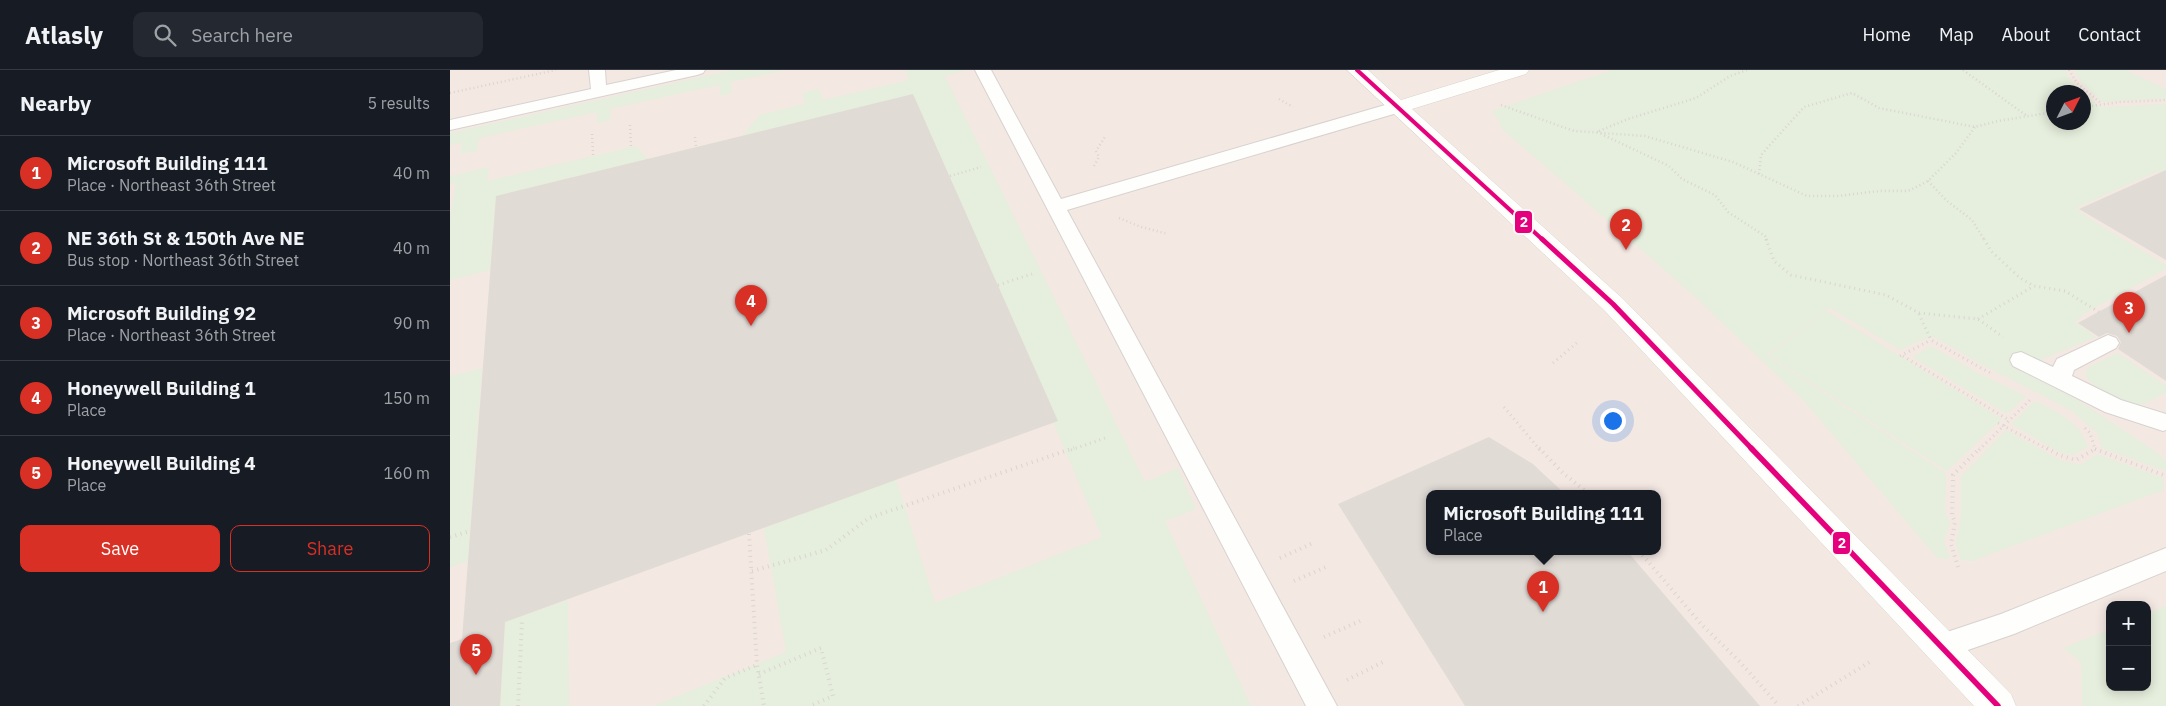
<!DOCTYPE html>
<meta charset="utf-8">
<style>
:root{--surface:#171b24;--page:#242831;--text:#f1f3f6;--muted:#9ea1a6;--line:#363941;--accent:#d93025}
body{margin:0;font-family:"IBM Plex Sans",sans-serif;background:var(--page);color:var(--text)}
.controls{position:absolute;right:15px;bottom:15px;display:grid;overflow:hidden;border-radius:10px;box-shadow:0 2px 12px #0003}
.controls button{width:45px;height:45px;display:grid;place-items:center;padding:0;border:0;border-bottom:1px solid var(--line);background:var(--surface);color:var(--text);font:25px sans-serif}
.compass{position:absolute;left:1596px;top:15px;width:45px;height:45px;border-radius:50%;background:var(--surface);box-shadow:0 2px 12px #0003;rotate:48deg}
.you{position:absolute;left:1162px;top:350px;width:18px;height:18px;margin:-12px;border:4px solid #fff;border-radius:50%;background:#1a73e8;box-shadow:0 0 0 8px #1a73e833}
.badge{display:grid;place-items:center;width:32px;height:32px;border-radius:50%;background:var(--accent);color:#fff;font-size:16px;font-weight:700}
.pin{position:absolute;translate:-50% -41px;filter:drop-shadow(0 1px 2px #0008)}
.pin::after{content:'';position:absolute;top:26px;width:18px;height:15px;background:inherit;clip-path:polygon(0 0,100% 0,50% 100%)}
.popup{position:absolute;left:976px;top:420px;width:235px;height:65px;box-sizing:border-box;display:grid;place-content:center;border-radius:10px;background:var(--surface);filter:drop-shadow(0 1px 4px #0005);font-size:16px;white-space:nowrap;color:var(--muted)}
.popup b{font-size:19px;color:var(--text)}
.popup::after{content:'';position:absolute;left:50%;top:100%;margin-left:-10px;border:10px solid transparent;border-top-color:var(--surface)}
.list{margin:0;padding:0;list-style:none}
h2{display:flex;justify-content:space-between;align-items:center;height:65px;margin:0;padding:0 20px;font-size:21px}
h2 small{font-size:16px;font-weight:400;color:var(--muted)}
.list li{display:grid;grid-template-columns:32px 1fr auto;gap:15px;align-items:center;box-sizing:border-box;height:75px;padding:0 20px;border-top:1px solid var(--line)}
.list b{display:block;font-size:19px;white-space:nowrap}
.list p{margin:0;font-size:16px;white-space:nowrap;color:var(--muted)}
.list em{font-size:16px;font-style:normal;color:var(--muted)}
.actions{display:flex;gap:10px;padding:15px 20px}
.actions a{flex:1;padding:11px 0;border:1px solid var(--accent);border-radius:10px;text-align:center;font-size:18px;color:var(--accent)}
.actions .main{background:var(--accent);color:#fff}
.icon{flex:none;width:28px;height:28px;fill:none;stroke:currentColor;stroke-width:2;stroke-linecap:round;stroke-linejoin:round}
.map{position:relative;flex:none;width:1716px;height:636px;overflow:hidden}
header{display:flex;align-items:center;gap:30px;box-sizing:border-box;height:70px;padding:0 25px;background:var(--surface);border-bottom:1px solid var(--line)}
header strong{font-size:24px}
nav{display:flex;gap:28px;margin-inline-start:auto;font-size:18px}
.search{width:350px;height:45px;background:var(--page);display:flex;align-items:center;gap:12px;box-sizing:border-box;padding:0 18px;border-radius:10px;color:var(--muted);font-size:19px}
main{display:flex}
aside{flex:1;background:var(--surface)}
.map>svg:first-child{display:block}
.commercial{fill:#f4e8e3;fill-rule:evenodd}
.green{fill:#e6eedd}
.building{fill:#e1dbd6}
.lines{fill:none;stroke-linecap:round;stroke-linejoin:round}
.lane-casing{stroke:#d7d2cf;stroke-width:2}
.secondary-casing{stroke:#d8d2cc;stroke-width:1}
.path-far2{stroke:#dad5d0;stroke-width:2.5;stroke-dasharray:1 3;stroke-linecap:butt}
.path-far1{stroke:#dad5d0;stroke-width:3;stroke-dasharray:1 4;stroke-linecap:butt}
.path{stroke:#dad5d0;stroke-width:4;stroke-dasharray:1 4.5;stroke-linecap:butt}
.lane{fill:#fefefd;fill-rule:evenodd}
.secondary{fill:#fefefd;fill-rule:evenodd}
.bus-1-far2-casing{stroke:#fdfaf4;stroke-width:7}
.bus-1-far1-casing{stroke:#fdfaf4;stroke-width:9}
.bus-1-casing{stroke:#fdfaf4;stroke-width:9}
.bus-1-far2{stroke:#e5007d;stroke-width:4}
.bus-1-far1{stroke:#e5007d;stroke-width:5}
.bus-1{stroke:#e5007d;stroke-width:5.5}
.line-badge{stroke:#fdfaf4;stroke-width:2}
.badge-label{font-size:14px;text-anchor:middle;font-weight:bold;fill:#fff}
</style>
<header>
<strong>Atlasly</strong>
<div class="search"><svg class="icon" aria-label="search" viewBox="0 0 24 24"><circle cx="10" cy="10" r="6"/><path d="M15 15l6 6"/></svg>Search here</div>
<nav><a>Home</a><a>Map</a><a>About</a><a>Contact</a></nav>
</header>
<main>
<aside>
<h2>Nearby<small>5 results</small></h2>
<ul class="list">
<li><span class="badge">1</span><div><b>Microsoft Building 111</b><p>Place · Northeast 36th Street</p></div><em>40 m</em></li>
<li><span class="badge">2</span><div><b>NE 36th St &amp; 150th Ave NE</b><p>Bus stop · Northeast 36th Street</p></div><em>40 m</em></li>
<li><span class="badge">3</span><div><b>Microsoft Building 92</b><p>Place · Northeast 36th Street</p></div><em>90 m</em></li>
<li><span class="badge">4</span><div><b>Honeywell Building 1</b><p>Place</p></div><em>150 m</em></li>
<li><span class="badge">5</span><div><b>Honeywell Building 4</b><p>Place</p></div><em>160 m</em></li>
</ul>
<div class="actions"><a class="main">Save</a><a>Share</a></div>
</aside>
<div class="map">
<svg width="1716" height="636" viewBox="0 0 1716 636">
<rect width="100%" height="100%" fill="#f8f5f1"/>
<path class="commercial" d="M 0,0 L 1716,0 L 1716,636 L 0,636 ZM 1604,22 L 1634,22 L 1634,52 L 1604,52 ZM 979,423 L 1207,423 L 1207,481 L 979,481 ZM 1660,535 L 1697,535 L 1697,617 L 1660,617 Z"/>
<path class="green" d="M 282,0 L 336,0 L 281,12 L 282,23 L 271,26 L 269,15 L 160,39 L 161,50 L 147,53 L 147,42 L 29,68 L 27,81 L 10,84 L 12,73 L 0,75 L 0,63 Z
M 458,0 L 517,0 L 495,6 L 695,412 L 728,398 L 746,439 L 715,451 L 801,636 L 203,636 L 336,582 L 314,458 L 446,409 L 485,533 L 652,467 L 463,25 L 292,66 L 309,45 L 355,34 L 352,23 L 369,19 L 373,30 L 459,10 L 456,1 Z
M 1162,0 L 1615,0 L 1622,12 L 1633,22 L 1604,22 L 1604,52 L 1634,52 L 1634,23 L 1651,37 L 1716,34 L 1716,106 L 1708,101 L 1626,138 L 1640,149 L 1716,195 L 1716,199 L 1635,243 L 1625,252 L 1646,267 L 1588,291 L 1575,284 L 1563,297 L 1628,330 L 1705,381 L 1716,390 L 1716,400 L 1712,400 L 1652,378 L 1647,363 L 1622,341 L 1531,294 L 1484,267 L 1474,269 L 1450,280 L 1380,238 L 1316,285 L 1496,403 L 1495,442 L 1500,452 L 1494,471 L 1500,489 L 1487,488 L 1353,330 L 1243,225 L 1052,59 L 1049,51 L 1041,41 Z
M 1623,0 L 1675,0 L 1716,19 L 1716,28 L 1652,32 L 1631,12 Z
M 186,76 L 198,89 L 46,126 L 40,200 L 0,210 L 0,148 L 6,113 L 0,114 L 0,106 L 39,97 L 37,111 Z
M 1377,241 L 1552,349 L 1497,401 L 1318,285 Z
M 1481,276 L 1528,303 L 1576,326 L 1557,344 L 1462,287 Z
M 1668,283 L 1716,316 L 1716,322 C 1709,326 1698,334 1690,334 C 1670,336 1647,321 1635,305 L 1638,297 Z
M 32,298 L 18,491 L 0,497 L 0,306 Z
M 1585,331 C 1609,343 1628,350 1638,377 L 1623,385 L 1609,382 L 1561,354 Z
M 1556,360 L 1610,390 L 1630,395 L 1647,384 L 1713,408 L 1714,420 L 1522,491 L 1511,490 L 1506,474 L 1511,445 L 1511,406 Z
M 118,530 L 119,636 L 50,636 L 55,552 Z
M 1716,536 L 1716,636 L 1632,636 L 1631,592 L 1613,578 L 1660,559 L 1660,617 L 1697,617 L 1697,544 Z"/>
<path class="building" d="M 463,24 L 608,351 L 55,552 L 50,636 L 0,636 L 0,573 L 12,569 L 46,126 Z
M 1716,100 L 1716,190 L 1629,139 Z
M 1716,205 L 1716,311 L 1668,279 L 1671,272 L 1667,266 L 1657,263 L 1649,267 L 1628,253 Z
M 1039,367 L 1083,394 L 1114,423 L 979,423 L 979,481 L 1177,481 L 1310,636 L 1015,636 L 888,434 Z"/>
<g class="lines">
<g class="lane-casing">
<path id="lane" d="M 139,0 L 155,0 L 156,15 L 226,0 L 255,0 L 253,3 L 247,5 L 0,60 L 0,50 L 141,19 Z
M 525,0 L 541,0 L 611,129 L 942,33 L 954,33 L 956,37 L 954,41 L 617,140 L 887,636 L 856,636 Z
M 1658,265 L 1666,268 L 1669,273 L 1666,278 L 1624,300 L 1622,306 L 1671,330 L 1716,344 L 1716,360 L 1713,361 L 1655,342 L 1563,296 L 1560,290 L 1563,284 L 1571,282 L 1603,297 L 1607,289 Z
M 1716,478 L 1716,501 L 1564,564 L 1492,589 L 1482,585 L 1478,576 L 1482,567 L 1551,544 Z"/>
</g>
<g class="secondary-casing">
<path id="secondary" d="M 897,0 L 918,0 L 951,30 L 1049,0 L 1079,0 L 1076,4 L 962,39 L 1172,228 L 1561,624 L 1566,636 L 1524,636 L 1154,240 Z"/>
</g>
<path class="path-far2" d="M 1513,0 L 1577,46
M 1619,0 L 1627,13 L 1651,33
M 0,23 L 106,0
M 829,29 L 843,37
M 1051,35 L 1124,61 L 1195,66 L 1283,92 L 1357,126 L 1388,126 L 1429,121 L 1458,121 L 1478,111 L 1506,83 L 1525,57
M 1634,37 L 1670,32 L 1716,30
M 180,55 L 181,76
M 1149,61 L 1178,49 L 1246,28 L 1280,6 L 1297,0
M 1147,62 L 1219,96 L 1232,109 L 1265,125 L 1278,142 L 1315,166 L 1317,171
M 142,64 L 143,85
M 245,67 L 246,77
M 644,96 L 649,87 L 646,81 L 655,67
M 1309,104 L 1311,85 L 1354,37 L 1402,23 L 1429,38 L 1525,57 L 1548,51 L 1604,42
M 500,106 L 531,97
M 1478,111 L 1497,131 L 1522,150 L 1535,171
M 669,148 L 691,157 L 718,164"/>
<path class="path-far1" d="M 1316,169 L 1324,191 L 1341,205 L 1436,225 L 1469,243 L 1528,249 L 1553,267
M 1534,169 L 1541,181 L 1570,208 L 1584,216 L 1615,221 L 1649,242
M 548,215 L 582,204
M 1469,244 L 1481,270 L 1542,304
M 1528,249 L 1584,216
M 1450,286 L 1481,270
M 1453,286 L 1559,350
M 1103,293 L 1128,272
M 1054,337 L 1090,380
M 1548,353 L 1599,380
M 1635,358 L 1640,363 L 1645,379
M 1645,379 L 1647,380
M 621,380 L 658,367
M 1529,380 L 1581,329"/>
<path class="path" d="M 1089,378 L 1114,404 L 1138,423
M 1597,378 L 1609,385 L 1626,390 L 1645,379
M 1645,379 L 1716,406
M 299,464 L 307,595 L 314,636
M 0,467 L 20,461
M 1189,481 L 1252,555 L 1290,592 L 1329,636
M 830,488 L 863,473
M 1508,497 L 1501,474 L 1505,452 L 1502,445 L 1503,405 L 1530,378
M 302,501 L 376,480 L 419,448 L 624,378
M 844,511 L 878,496
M 874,567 L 910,551
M 309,604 L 371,578 L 383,626 L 360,636
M 897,610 L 935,591
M 68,636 L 72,551
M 254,636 L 275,608 L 307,595
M 1348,636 L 1423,590"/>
<use href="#lane" class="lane"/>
<use href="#secondary" class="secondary"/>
<g class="bus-1-far2-casing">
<path id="bus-1-far2" d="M 907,0 L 1094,171"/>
</g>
<g class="bus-1-far1-casing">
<path id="bus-1-far1" d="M 1092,169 L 1163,234 L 1303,380"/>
</g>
<g class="bus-1-casing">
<path id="bus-1" d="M 1301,378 L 1548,636"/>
</g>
<use href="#bus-1-far2" class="bus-1-far2"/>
<use href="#bus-1-far1" class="bus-1-far1"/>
<use href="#bus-1" class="bus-1"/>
</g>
<g class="line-badge">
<rect x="1064" y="140" width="19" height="24" rx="5" fill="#e5007d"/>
<rect x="1382" y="461" width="19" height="24" rx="5" fill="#e5007d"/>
</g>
<g class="badge-label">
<text x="1074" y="157">2</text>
<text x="1392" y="478">2</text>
</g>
</svg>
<div class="controls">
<button>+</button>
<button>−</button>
</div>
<svg class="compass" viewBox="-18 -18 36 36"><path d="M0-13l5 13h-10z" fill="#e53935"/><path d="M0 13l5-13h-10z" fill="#9ea1a6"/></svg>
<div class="you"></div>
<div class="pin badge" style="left:1093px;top:542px">1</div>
<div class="popup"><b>Microsoft Building 111</b>Place</div>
<div class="pin badge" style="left:1176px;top:180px">2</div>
<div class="pin badge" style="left:1679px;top:263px">3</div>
<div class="pin badge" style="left:301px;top:256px">4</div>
<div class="pin badge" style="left:26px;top:605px">5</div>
</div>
</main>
